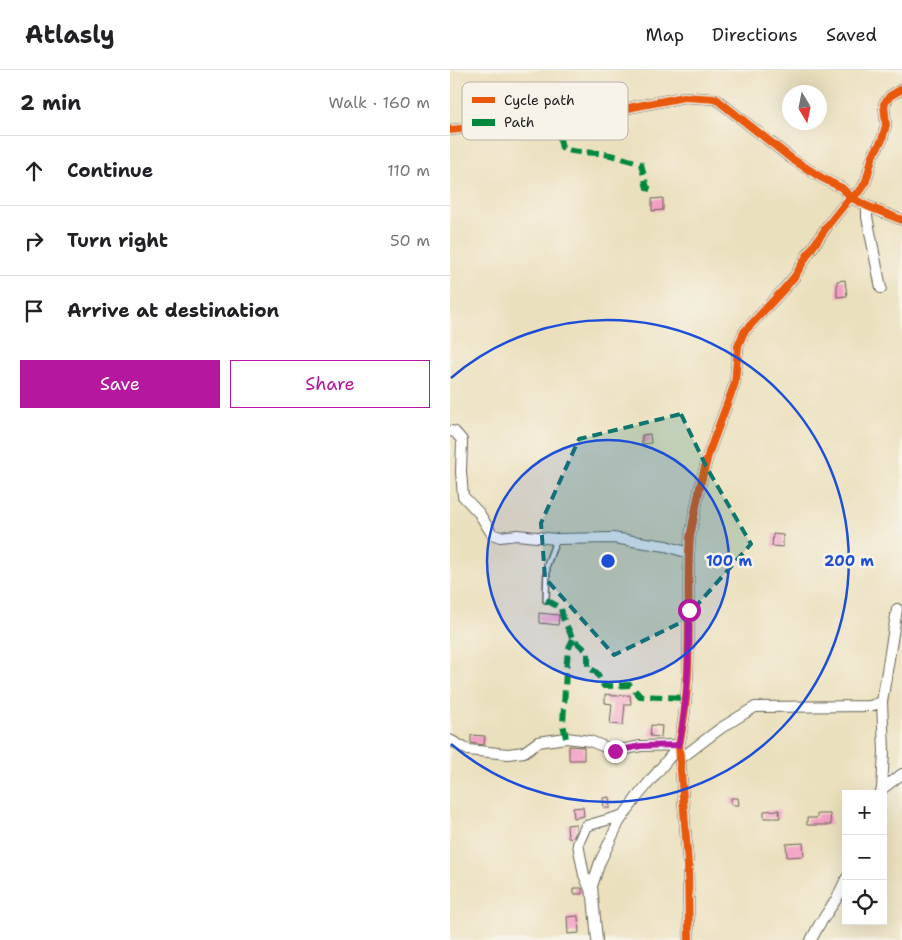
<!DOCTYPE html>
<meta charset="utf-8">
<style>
:root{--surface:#fff;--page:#f2f2f2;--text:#202124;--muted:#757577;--line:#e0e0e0;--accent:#b5179e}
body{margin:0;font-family:"Shantell Sans",sans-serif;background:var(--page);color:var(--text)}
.controls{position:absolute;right:15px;bottom:15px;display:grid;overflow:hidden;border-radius:0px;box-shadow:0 5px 20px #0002}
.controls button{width:45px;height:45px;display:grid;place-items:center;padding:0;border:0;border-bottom:1px solid var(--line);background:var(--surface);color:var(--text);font:25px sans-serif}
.compass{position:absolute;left:332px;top:15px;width:45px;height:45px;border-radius:50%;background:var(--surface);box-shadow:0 5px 20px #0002;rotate:170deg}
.stop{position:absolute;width:15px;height:15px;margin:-11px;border:4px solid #b5179e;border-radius:50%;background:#fff}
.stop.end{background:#b5179e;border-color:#fff;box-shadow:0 1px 5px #0008}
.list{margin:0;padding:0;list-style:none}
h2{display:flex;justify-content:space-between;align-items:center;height:65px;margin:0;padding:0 20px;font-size:21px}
h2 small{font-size:16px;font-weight:400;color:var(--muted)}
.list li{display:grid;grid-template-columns:32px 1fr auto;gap:15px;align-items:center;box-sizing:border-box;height:70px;padding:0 20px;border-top:1px solid var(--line)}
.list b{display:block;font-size:19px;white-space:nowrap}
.list em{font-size:16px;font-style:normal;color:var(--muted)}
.actions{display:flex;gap:10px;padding:15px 20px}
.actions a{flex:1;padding:11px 0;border:1px solid var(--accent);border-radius:0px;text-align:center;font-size:18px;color:var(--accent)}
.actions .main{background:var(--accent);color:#fff}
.icon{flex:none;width:28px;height:28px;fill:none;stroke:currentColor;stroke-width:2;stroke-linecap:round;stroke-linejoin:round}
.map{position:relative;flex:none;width:452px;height:870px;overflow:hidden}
header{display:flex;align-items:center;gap:30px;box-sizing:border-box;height:70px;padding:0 25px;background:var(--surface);border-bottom:1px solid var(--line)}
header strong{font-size:24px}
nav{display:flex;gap:28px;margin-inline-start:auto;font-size:18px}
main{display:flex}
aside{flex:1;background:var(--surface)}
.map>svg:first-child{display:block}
.building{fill:#f39fc4}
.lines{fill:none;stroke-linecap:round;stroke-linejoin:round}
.service-casing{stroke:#646154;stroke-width:8}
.minor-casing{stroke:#646154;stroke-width:12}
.service{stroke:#fff;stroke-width:5}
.minor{stroke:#fff;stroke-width:10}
.quiet{stroke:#00873e;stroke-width:6;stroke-dasharray:12 6;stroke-linecap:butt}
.cycleway-casing{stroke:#f7f3e8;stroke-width:11}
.cycleway{stroke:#e8590c;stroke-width:8}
.route{stroke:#b5179e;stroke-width:6}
.marked{fill:#0f766e;fill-opacity:0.2;stroke:#0f766e;stroke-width:4;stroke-dasharray:10 6;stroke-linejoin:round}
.ring{fill:none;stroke:#1d4ed8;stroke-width:2.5}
.key{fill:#f7f3e8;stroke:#b5b2ab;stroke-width:1}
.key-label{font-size:14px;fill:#1c1c1c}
.centre{fill:#1d4ed8;stroke:#f7f3e8;stroke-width:2.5}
.ring-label{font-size:15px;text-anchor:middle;font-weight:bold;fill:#1d4ed8;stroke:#f7f3e8;stroke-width:5;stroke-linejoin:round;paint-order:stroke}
</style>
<header>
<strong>Atlasly</strong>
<nav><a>Map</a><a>Directions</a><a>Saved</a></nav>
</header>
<main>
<aside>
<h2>2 min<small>Walk · 160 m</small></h2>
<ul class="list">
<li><svg class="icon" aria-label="ahead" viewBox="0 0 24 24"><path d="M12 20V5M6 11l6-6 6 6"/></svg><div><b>Continue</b></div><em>110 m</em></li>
<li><svg class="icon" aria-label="right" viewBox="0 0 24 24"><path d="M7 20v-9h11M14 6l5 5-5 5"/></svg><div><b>Turn right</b></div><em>50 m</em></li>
<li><svg class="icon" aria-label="arrive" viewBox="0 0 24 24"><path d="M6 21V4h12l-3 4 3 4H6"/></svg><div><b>Arrive at destination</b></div></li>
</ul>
<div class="actions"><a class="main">Save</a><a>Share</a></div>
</aside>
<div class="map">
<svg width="452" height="870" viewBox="0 0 452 870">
<rect width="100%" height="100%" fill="#f7f3e8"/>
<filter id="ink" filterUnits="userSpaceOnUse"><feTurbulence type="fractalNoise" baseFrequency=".02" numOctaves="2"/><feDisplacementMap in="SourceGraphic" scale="10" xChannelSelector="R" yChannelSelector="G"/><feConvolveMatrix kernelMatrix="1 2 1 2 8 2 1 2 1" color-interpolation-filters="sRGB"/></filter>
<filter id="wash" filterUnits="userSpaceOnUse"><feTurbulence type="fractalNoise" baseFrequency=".0096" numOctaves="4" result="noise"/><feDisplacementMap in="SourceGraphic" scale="20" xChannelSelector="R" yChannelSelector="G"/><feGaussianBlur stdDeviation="1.12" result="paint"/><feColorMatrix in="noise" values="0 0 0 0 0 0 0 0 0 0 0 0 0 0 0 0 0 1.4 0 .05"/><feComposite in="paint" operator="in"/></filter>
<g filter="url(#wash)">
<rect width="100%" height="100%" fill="#ebe0bd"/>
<g id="blocks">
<path class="building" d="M 213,128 L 213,140 L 202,141 L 202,129 Z
M 395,210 L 397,226 L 387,227 L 387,211 Z
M 200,364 L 201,373 L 192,374 L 192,365 Z
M 323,464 L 333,465 L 333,477 L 322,476 Z
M 89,543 L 109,545 L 108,555 L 89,553 Z
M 155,624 L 162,625 L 162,626 L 180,625 L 181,634 L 175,634 L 173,655 L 160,654 L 162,634 L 155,633 Z
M 201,655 L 212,656 L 211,667 L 200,666 Z
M 21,665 L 35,666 L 34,675 L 21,673 Z
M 119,676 L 134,677 L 134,690 L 119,690 Z
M 159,727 L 160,738 L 154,738 L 153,728 Z
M 281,728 L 288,728 L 289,735 L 281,735 Z
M 133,737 L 134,746 L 124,748 L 123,738 Z
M 329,740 L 330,748 L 314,748 L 314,741 Z
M 367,744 L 380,744 L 381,755 L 357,755 L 357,748 L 367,748 Z
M 126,754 L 126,761 L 124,767 L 118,768 L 117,755 Z
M 353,773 L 354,786 L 337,787 L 336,774 Z
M 124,818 L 132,818 L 132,824 L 124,824 Z
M 128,846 L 129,863 L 118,864 L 117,847 Z"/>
</g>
</g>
<g filter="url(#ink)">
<use href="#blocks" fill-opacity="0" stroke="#646154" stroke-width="1"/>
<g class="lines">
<g class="service-casing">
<path id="service" d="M 96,530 L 97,495 L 106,470"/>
</g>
<g class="minor-casing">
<path id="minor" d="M 0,60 L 29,57 L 59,58 L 106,50 L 118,53 L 183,37 L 234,27 L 266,29 L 342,89 L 372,108 L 392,118 L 402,128 L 417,136 L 452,150
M 417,136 L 417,147 L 431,218
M 0,361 L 5,362 L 12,370 L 11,402 L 13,426 L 29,443 L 42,464 L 50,467 L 67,465 L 106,469 L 163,468 L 216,476 L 239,483
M 0,670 L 18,680 L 58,684 L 74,682 L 88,672 L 116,668 L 140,671 L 165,681 L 191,676 L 229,675
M 230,689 L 271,658 L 305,637 L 420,636 L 432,632 L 447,539
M 432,719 L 452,704
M 430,724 L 432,719 L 434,681 L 432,632
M 142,824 L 134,805 L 128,774 L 136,756 L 174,745
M 147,870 L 142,816 L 150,792 L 169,752 L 187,727 L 219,688 L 229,675
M 239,870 L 238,794 L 229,675 C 243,612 237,547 239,483 L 240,467 L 251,412 L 259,382 L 285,313 L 288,276 L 294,262 L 334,219 L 345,206 L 358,184 L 378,155 L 398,130 L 411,120 L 416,111 L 423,85 L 432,70 L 436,55 L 434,34 L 440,26 L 452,19
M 361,870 L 369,855 L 387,828 L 396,809"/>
</g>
<use href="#service" class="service"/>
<use href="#minor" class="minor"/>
<path class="quiet" d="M 106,50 L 112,78 C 123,83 135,82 148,83 C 163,85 177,89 191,94 L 197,118 L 203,120
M 96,530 L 111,538 L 113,548 L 123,569 L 138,582 L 138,597 L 147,603 L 154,616 L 180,615 L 190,626 L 235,628
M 116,668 L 113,654 L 116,601 L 118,580 L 123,569"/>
<g class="cycleway-casing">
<path id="cycleway" d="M 0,60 L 29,57 L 59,58 L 106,50 L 118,53 L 183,37 L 234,27 L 266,29 L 342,89 L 372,108 L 392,118 L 402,128 L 417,136 L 452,150
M 239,870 L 238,794 L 229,675 C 243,612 237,547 239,483 L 240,467 L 251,412 L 259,382 L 285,313 L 288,276 L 294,262 L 334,219 L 345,206 L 358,184 L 378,155 L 398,130 L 411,120 L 416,111 L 423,85 L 432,70 L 436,55 L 434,34 L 440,26 L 452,19"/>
</g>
<use href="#cycleway" class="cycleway"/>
</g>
</g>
<g class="lines" filter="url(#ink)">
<path class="route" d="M 165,681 L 191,676 L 229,675 C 238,631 239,585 239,540"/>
</g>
<path class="marked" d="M 231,344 L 257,398 L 301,474 L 232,552 L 164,585 L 95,508 L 91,453 L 129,369 Z"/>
<circle cx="158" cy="491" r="121" fill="#1d4ed8" fill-opacity=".12"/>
<g class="ring">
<circle cx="158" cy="491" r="121"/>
<path d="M1 308A241 241 0 1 1 1 674"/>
</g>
<rect x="12" y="12" width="166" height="58" rx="8" class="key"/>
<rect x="22" y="27" width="23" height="6" fill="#e8590c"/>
<rect x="22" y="49" width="23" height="7" fill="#00873e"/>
<g class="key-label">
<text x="54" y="35">Cycle path</text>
<text x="54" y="57">Path</text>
</g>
<circle cx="158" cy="491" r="8" class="centre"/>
<g class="ring-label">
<text x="279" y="496">100 m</text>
<text x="399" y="496">200 m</text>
</g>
</svg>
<div class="controls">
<button>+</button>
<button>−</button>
<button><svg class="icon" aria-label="locate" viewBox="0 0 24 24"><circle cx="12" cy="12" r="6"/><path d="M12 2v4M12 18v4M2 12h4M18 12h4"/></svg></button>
</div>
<svg class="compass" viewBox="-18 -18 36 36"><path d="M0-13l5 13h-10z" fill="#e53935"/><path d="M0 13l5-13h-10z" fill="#757577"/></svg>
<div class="stop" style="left:239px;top:540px"></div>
<div class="stop end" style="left:165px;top:681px"></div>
</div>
</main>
